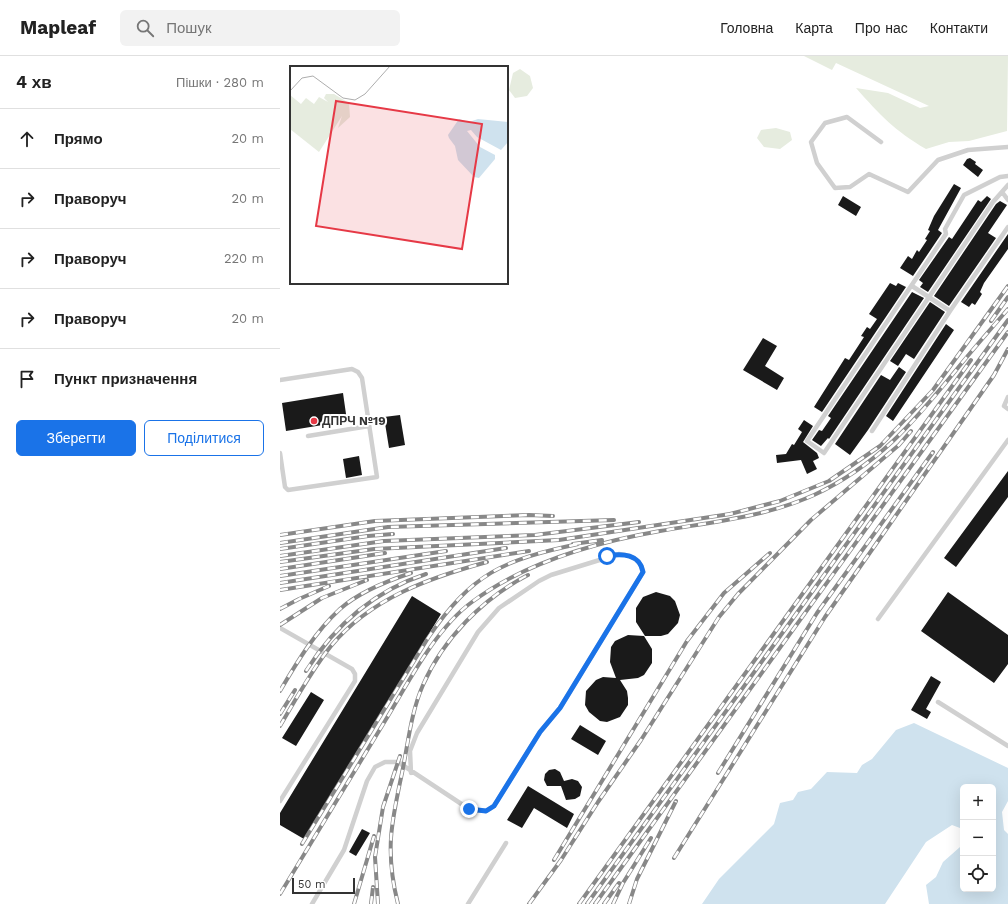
<!DOCTYPE html>
<html lang="uk">
<meta charset="utf-8">
<style>
:root{--surface:#fff;--page:#f2f2f2;--text:#222;--muted:#767676;--line:#e0e0e0;--accent:#1a73e8}
body{margin:0;font-family:"Work Sans",sans-serif;background:var(--page);color:var(--text)}
.controls{position:absolute;right:12px;bottom:12px;display:grid;overflow:hidden;border-radius:6px;box-shadow:0 4px 16px #0002}
.controls button{width:36px;height:36px;display:grid;place-items:center;padding:0;border:0;border-bottom:1px solid var(--line);background:var(--surface);color:var(--text);font:20px sans-serif}
.scale{position:absolute;left:12px;bottom:10px;width:63px;box-sizing:border-box;padding-left:4px;border:2px solid #333;border-top:0;font-size:11px;line-height:14px;white-space:nowrap;color:#333;-webkit-text-stroke:3px #fff;paint-order:stroke}
.stop{position:absolute;width:12px;height:12px;margin:-9px;border:3px solid #1a73e8;border-radius:50%;background:#fff}
.stop.end{background:#1a73e8;border-color:#fff;box-shadow:0 1px 4px #0008}
.list{margin:0;padding:0;list-style:none}
h2{display:flex;justify-content:space-between;align-items:center;height:52px;margin:0;padding:0 16px;font-size:17px}
h2 small{font-size:13px;font-weight:400;color:var(--muted)}
.list li{display:grid;grid-template-columns:26px 1fr auto;gap:12px;align-items:center;box-sizing:border-box;height:60px;padding:0 16px;border-top:1px solid var(--line)}
.list b{display:block;font-size:15px;white-space:nowrap}
.list em{font-size:13px;font-style:normal;color:var(--muted)}
.actions{display:flex;gap:8px;padding:12px 16px}
.actions a{flex:1;padding:9px 0;border:1px solid var(--accent);border-radius:6px;text-align:center;font-size:14px;color:var(--accent)}
.actions .main{background:var(--accent);color:#fff}
.icon{flex:none;width:22px;height:22px;fill:none;stroke:currentColor;stroke-width:2;stroke-linecap:round;stroke-linejoin:round}
.map{position:relative;flex:none;width:728px;height:848px;overflow:hidden}
header{display:flex;align-items:center;gap:24px;box-sizing:border-box;height:56px;padding:0 20px;background:var(--surface);border-bottom:1px solid var(--line)}
header strong{font-size:19px}
nav{display:flex;gap:22px;margin-inline-start:auto;font-size:14px}
.search{width:280px;height:36px;background:var(--page);display:flex;align-items:center;gap:10px;box-sizing:border-box;padding:0 14px;border-radius:6px;color:var(--muted);font-size:15px}
main{display:flex}
aside{flex:1;background:var(--surface)}
.map>svg:first-child{display:block}
.green{fill:#e6ecdf}
.water{fill:#cfe2ee;fill-rule:evenodd}
.building{fill:#1a1a1a}
.lines{fill:none;stroke-linecap:round;stroke-linejoin:round}
.lane{stroke:#d0d0d0;stroke-width:4.5}
.rail-casing{stroke:#888;stroke-width:4}
.rail{stroke:#fff;stroke-width:2.5;stroke-dasharray:8;stroke-linecap:butt}
.route{stroke:#1a73e8;stroke-width:5}
.poi-dot{fill:#e63946;stroke:#fff;stroke-width:1.5}
.labels{text-anchor:middle;dominant-baseline:central;stroke-width:4;stroke-linejoin:round;paint-order:stroke}
.poi-label{font-size:12px;font-weight:bold;fill:#333;stroke:#fff;text-anchor:start}
.inset-road{fill:none;stroke:#adadad;stroke-width:1}
.view{fill:#e63946;fill-opacity:0.15;stroke:#e63946;stroke-width:2}
.inset-edge{fill:none;stroke:#333;stroke-width:2}
</style>
<header>
<strong>Mapleaf</strong>
<div class="search"><svg class="icon" aria-label="search" viewBox="0 0 24 24"><circle cx="10" cy="10" r="6"/><path d="M15 15l6 6"/></svg>Пошук</div>
<nav><a>Головна</a><a>Карта</a><a>Про нас</a><a>Контакти</a></nav>
</header>
<main>
<aside>
<h2>4 хв<small>Пішки · 280 m</small></h2>
<ul class="list">
<li><svg class="icon" aria-label="ahead" viewBox="0 0 24 24"><path d="M12 20V5M6 11l6-6 6 6"/></svg><div><b>Прямо</b></div><em>20 m</em></li>
<li><svg class="icon" aria-label="right" viewBox="0 0 24 24"><path d="M7 20v-9h11M14 6l5 5-5 5"/></svg><div><b>Праворуч</b></div><em>20 m</em></li>
<li><svg class="icon" aria-label="right" viewBox="0 0 24 24"><path d="M7 20v-9h11M14 6l5 5-5 5"/></svg><div><b>Праворуч</b></div><em>220 m</em></li>
<li><svg class="icon" aria-label="right" viewBox="0 0 24 24"><path d="M7 20v-9h11M14 6l5 5-5 5"/></svg><div><b>Праворуч</b></div><em>20 m</em></li>
<li><svg class="icon" aria-label="arrive" viewBox="0 0 24 24"><path d="M6 21V4h12l-3 4 3 4H6"/></svg><div><b>Пункт призначення</b></div></li>
</ul>
<div class="actions"><a class="main">Зберегти</a><a>Поділитися</a></div>
</aside>
<div class="map">
<svg width="728" height="848" viewBox="0 0 728 848">
<rect width="100%" height="100%" fill="#fff"/>
<path class="green" d="M 524,0 L 728,0 L 727,75 L 689,85 L 669,86 L 646,93 C 615,75 600,59 576,32 L 608,37 L 640,52 L 649,50 L 556,7 L 552,14 Z
M 240,13 L 250,20 L 253,32 L 247,40 L 235,42 L 229,34 L 233,17 Z
M 496,72 L 510,76 L 512,84 L 500,93 L 484,91 L 477,82 L 481,74 Z"/>
<path class="water" d="M 634,667 L 728,712 L 728,745 L 722,756 L 724,774 L 728,778 L 728,848 L 649,848 L 646,829 L 656,821 L 663,806 L 680,791 L 680,772 L 672,769 L 646,786 L 605,848 L 422,848 L 439,823 L 494,768 L 500,747 L 513,744 L 518,736 L 531,733 L 547,716 L 577,717 L 582,709 L 592,703 L 616,674 ZM 683,731 L 713,731 L 713,833 L 683,833 Z"/>
<path class="building" d="M 690,102 L 696,106 L 695,108 L 703,114 L 698,121 L 683,109 L 687,103 Z
M 674,128 L 681,132 L 658,174 L 662,177 L 633,220 L 620,212 L 628,200 L 632,203 L 637,194 L 639,196 L 647,184 L 645,183 L 650,175 L 648,174 L 654,160 Z
M 563,140 L 581,151 L 576,160 L 558,149 Z
M 707,140 L 711,143 L 648,236 L 640,231 L 643,227 L 639,224 L 669,181 L 672,183 L 698,144 L 701,146 Z
M 720,145 L 727,149 L 708,177 L 716,182 L 669,250 L 654,240 L 716,148 Z
M 728,178 L 728,193 L 704,227 L 700,236 L 702,238 L 695,249 L 692,247 L 689,251 L 681,246 Z
M 610,227 L 616,230 L 618,227 L 626,231 L 542,356 L 534,351 L 565,302 L 569,304 L 584,281 L 581,280 L 587,271 L 590,273 L 597,263 L 589,258 Z
M 632,236 L 644,242 L 549,383 L 548,382 L 541,390 L 532,384 L 539,374 L 542,375 L 551,362 L 548,360 Z
M 650,246 L 665,256 L 634,303 L 626,298 L 618,310 L 610,305 Z
M 666,268 L 674,274 L 613,365 L 606,360 Z
M 483,282 L 497,290 L 485,310 L 504,322 L 497,334 L 463,314 Z
M 619,311 L 626,316 L 588,374 L 570,399 L 555,388 L 601,319 L 610,324 Z
M 63,337 L 67,365 L 6,375 L 2,347 Z
M 120,359 L 125,389 L 109,392 L 104,361 Z
M 524,364 L 533,370 L 523,386 L 537,397 L 539,402 L 533,405 L 537,413 L 527,418 L 521,404 L 497,407 L 496,399 L 506,398 L 512,388 L 514,389 L 522,376 L 518,373 Z
M 79,400 L 82,419 L 66,422 L 63,403 Z
M 728,415 L 728,441 L 676,511 L 664,502 Z
M 376,536 L 390,540 L 395,545 L 400,559 L 398,567 L 388,578 L 381,580 L 365,580 L 356,566 L 356,552 L 363,541 Z
M 668,536 L 728,579 L 728,608 L 714,627 L 641,575 Z
M 132,540 L 161,558 L 24,783 L 0,769 L 0,757 Z
M 348,579 L 364,580 L 372,593 L 372,607 L 364,619 L 358,622 L 340,624 L 347,635 L 348,642 L 348,649 L 340,661 L 327,666 L 320,665 L 309,656 L 305,649 L 306,635 L 316,624 L 323,621 L 336,622 L 330,606 L 331,591 L 335,585 Z
M 651,620 L 661,626 L 646,653 L 651,656 L 647,663 L 631,654 Z
M 31,636 L 44,644 L 16,690 L 2,682 Z
M 300,669 L 326,685 L 318,699 L 291,683 Z
M 275,713 L 280,716 L 284,725 L 292,723 L 298,725 L 302,731 L 300,740 L 295,743 L 286,744 L 281,730 L 267,730 L 264,724 L 265,718 L 269,714 Z
M 248,730 L 294,758 L 287,772 L 254,752 L 242,772 L 227,764 Z
M 82,773 L 90,777 L 76,800 L 69,796 Z"/>
<g class="lines">
<path class="lane" d="M 601,86 L 567,61 L 545,67 L 531,86 L 537,107 L 555,132 L 570,131 L 589,118 L 628,136 L 658,104 L 688,94 L 728,91
M 728,120 L 720,121 L 684,139 L 665,173 L 666,178 L 527,385 L 544,397 L 713,146 L 728,129
M 722,136 L 728,144
M 632,230 L 670,255
M 0,324 L 72,313 L 78,316 L 82,322 L 97,421 L 8,434 L 5,431 L 0,397
M 728,341 L 724,350 L 728,353
M 592,375 L 670,255 L 728,171
M 28,380 L 89,370
M 598,563 L 728,384
M 0,572 L 72,613 L 75,618 L 75,625 L 0,745
M 658,646 L 728,690
M 32,848 L 64,794 L 87,725 L 95,711 L 105,706 L 118,706 L 189,753 L 206,755 L 214,750 L 260,676 L 280,652 L 363,516 C 361,503 351,499 339,498 L 271,519 L 259,525 L 219,552 L 198,576 L 137,677 L 130,695 L 131,717
M 188,848 L 226,787"/>
<g class="rail-casing">
<path id="rail" d="M 711,265 L 728,241
M 0,479 L 95,465 L 249,459 L 273,460
M 0,487 L 108,471 L 334,464
M 293,488 L 322,484
M 0,493 L 88,480 L 113,478
M 0,500 L 104,485 L 255,479 L 359,466
M 0,506 L 94,493 L 279,484 L 450,458 L 500,445 L 549,425 L 600,390 L 653,334 L 728,230
M 0,513 L 105,497
M 0,520 L 166,495
M 0,527 L 226,492
M 0,534 L 249,495
M 0,553 L 19,543 L 49,530
M 0,569 L 42,542 L 87,524
M 26,615 C 55,569 94,535 146,518
M 0,635 C 17,606 35,576 60,553 C 79,536 107,525 131,517
M 0,658 L 15,634
M 0,670 C 16,643 31,615 51,590 C 91,542 149,522 207,506
M 438,717 L 537,557 L 653,396
M 22,788 L 148,582 C 192,517 223,504 298,488
M 394,802 L 545,561 L 714,319 L 728,293
M 274,804 L 407,585 L 444,537 L 490,497
M 0,838 C 35,780 70,723 105,665 C 128,627 156,572 192,546 C 244,507 317,486 380,475 C 432,466 485,461 534,439 C 598,409 633,367 677,313 C 693,293 711,273 728,253
M 74,848 L 94,780
M 91,848 L 93,831
M 98,848 L 95,801 L 103,751 L 120,700
M 118,848 C 105,796 111,768 122,717 C 128,688 131,656 143,629 C 163,583 203,542 248,519
M 249,848 L 281,804 L 318,746 L 361,684 L 439,561 L 458,538 L 531,464 L 619,389 L 631,375
M 299,848 L 691,304
M 307,848 L 728,264
M 315,848 L 728,276
M 324,848 L 339,827
M 333,848 L 343,827 L 371,782
M 349,848 L 357,823 L 396,745"/>
</g>
<use href="#rail" class="rail"/>
</g>
<g class="lines">
<path class="route" d="M 189,753 L 206,755 L 214,750 L 260,676 L 280,652 L 363,516 C 360,498 342,497 327,500"/>
</g>
<circle class="poi-dot" cx="34" cy="365" r="4"/>
<g class="labels">
<g class="poi-label">
<text x="42" y="365">ДПРЧ №19</text>
</g>
</g>
<g transform="translate(10 10)">
<rect width="218" height="218" fill="#fff"/>
<path d="M 36,28 L 44,28 L 59,37 L 60,51 L 48,62 L 52,50 L 29,86 L 0,63 L 0,29 L 11,38 L 16,32 L 24,38 L 29,31 L 38,36 L 34,32 Z" fill="#e6ecdf"/>
<path d="M 169,53 L 179,56 L 188,53 L 218,56 L 218,76 L 211,84 L 187,71 L 181,64 L 177,65 L 190,81 L 205,89 L 205,93 L 189,112 L 184,111 L 168,94 L 165,80 L 159,72 L 158,69 Z" fill="#cfe2ee"/>
<path class="inset-road" d="M 0,25 L 12,12 L 23,10 L 53,32 L 65,34 L 75,28 L 100,0"/>
<path class="view" d="M 46,35 L 192,58 L 172,183 L 26,160 Z"/>
<rect width="218" height="218" class="inset-edge"/>
</g>
</svg>
<div class="controls">
<button>+</button>
<button>−</button>
<button><svg class="icon" aria-label="locate" viewBox="0 0 24 24"><circle cx="12" cy="12" r="6"/><path d="M12 2v4M12 18v4M2 12h4M18 12h4"/></svg></button>
</div>
<div class="scale">50 m</div>
<div class="stop" style="left:327px;top:500px"></div>
<div class="stop end" style="left:189px;top:753px"></div>
</div>
</main>
